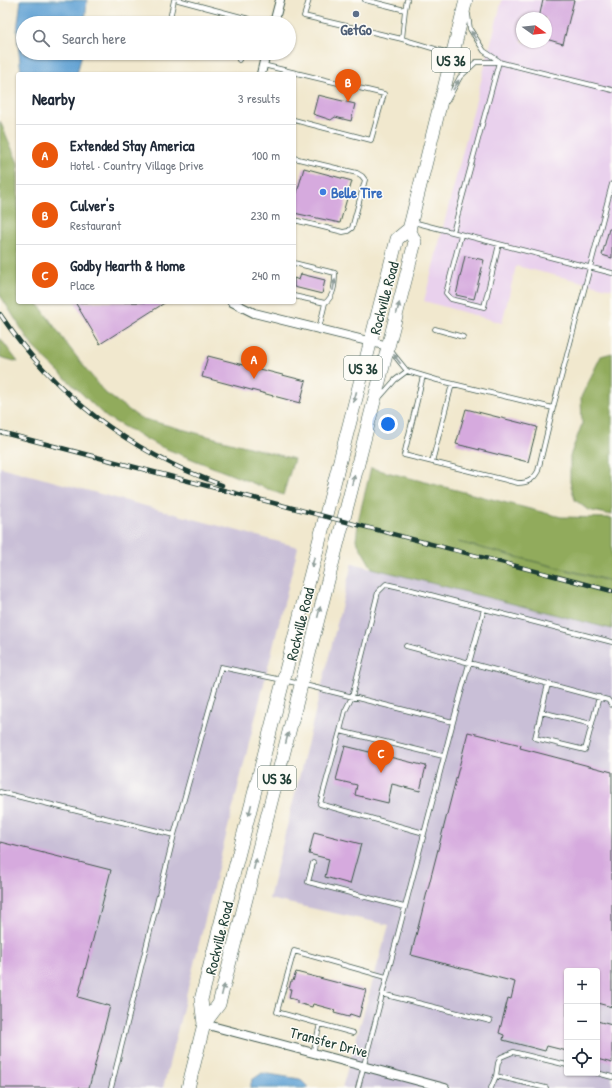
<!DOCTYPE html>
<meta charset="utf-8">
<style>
:root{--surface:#fff;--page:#f6f6f7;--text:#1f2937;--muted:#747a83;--line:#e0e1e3;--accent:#ea580c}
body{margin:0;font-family:"Patrick Hand",sans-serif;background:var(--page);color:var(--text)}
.controls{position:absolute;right:12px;bottom:12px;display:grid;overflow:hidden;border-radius:4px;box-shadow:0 1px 3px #0004}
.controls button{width:36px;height:36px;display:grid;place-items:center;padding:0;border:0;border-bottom:1px solid var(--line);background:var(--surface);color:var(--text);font:20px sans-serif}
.compass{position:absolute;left:516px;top:12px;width:36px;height:36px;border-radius:50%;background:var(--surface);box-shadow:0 1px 3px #0004;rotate:105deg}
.you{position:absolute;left:388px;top:424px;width:14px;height:14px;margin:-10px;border:3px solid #fff;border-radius:50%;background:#1a73e8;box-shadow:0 0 0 6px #1a73e833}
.badge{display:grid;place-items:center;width:26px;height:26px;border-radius:50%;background:var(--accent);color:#fff;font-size:13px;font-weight:700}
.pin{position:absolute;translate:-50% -33px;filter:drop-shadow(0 1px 2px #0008)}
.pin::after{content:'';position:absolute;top:21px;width:14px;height:12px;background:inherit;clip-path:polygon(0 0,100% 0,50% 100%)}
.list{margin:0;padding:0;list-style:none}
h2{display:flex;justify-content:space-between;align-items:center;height:52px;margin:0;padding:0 16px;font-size:17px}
h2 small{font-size:13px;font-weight:400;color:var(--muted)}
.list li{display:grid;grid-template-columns:26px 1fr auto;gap:12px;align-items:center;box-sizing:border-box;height:60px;padding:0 16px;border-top:1px solid var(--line)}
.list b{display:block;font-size:15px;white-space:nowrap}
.list p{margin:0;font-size:13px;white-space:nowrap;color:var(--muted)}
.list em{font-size:13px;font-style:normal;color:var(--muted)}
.icon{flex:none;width:22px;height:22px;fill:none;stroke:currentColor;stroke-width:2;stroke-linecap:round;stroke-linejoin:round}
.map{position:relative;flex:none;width:612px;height:1088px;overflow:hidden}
.search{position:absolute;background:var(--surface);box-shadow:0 1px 3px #0004;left:16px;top:16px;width:280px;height:44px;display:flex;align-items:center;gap:10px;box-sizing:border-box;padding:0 14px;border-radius:22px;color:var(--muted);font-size:15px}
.panel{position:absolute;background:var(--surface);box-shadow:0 1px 3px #0004;left:16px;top:72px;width:280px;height:232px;border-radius:4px}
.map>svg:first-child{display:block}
.built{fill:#e9d1ed;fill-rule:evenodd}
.industrial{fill:#c9bfd7;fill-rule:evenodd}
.forest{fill:#91ab5c;stroke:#587448}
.water{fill:#5fa0d3;stroke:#3f6e84}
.building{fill:#d6aade}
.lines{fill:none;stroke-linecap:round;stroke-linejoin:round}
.lane-casing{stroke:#3e574b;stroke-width:5.5}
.street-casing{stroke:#3e574b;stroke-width:10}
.primary-casing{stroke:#3e574b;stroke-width:14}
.lane{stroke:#fff;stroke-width:4}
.street{stroke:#fff;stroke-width:8}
.primary{stroke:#fff;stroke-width:13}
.rail-casing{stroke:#1f3d34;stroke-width:4.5}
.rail{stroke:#fdfcf7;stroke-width:3;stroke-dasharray:9;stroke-linecap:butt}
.oneway{fill:#8f9e9a}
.service-dot{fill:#5c6f8a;stroke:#fdfcf7;stroke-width:1.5}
.shop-dot{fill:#3f7fe0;stroke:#fdfcf7;stroke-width:1.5}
.labels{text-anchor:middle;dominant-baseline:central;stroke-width:3;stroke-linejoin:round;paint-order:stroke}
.shield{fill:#fdfcf7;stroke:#62766e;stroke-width:1}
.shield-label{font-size:14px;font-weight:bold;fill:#1f3d34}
.service-label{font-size:15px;font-weight:bold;fill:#4e5e75;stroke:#fdfcf7}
.shop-label{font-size:15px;font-weight:bold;fill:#366cbe;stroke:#fdfcf7;text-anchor:start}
.street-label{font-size:15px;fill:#1f3d34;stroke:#fdfcf7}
</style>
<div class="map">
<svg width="612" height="1088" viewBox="0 0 612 1088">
<rect width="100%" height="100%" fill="#fdfcf7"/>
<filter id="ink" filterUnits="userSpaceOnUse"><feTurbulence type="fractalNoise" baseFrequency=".025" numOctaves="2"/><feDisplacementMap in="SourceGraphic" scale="8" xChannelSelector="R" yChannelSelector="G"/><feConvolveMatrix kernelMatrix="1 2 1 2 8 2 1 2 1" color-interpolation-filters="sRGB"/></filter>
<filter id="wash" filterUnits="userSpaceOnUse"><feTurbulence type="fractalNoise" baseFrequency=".012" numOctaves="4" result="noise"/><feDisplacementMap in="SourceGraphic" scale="16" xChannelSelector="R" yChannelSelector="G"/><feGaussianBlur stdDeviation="0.9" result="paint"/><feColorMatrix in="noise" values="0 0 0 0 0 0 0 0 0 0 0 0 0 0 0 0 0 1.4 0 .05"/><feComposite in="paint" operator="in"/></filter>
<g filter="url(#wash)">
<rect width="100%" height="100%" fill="#f1e8ce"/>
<path class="built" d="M 502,0 L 612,0 L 612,289 L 516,266 L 502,323 L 424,301 ZM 522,18 L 546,18 L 546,42 L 522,42 Z"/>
<path class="industrial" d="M 0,467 L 298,547 L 163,1088 L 0,1088 Z
M 352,563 L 612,629 L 612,1088 L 342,1088 L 389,925 L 269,899 ZM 567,971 L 597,971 L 597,1073 L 567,1073 Z"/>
<path class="forest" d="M 0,121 L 18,163 L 18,302 L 37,302 L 69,347 L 104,392 L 140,418 L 294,459 L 283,495 L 159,446 L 106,417 L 33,347 L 0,295 Z
M 0,338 L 18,362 L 0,357 Z
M 612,353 L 612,515 L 588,510 L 575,500 L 570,482 L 570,456 L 582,424 L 581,397 L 601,356 Z
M 371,468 L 561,517 L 612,518 L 612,581 L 458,542 L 612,582 L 612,629 L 372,568 L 356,540 L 359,517 Z"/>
<path class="water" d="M 21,0 L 87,0 L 85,23 L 23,23 L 23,53 L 82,53 L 77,74 L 21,74 L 17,30 Z
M 262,1073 L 300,1079 L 309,1088 L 250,1088 L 252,1080 Z"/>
<g id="blocks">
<path class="building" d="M 543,0 L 574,0 L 563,44 L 546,39 L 546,18 L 539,18 Z
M 318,95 L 355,104 L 351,121 L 335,117 L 331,120 L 313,114 Z
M 304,168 L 352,181 L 340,223 L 294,213 L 294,203 Z
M 609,229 L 612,229 L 612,258 L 602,255 Z
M 465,256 L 484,260 L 474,299 L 456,295 Z
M 301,274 L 325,280 L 322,294 L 294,287 L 294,278 L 299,280 Z
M 75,302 L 166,302 L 100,344 Z
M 208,356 L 306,381 L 300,403 L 202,377 Z
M 466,409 L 537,427 L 528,462 L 456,444 Z
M 468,732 L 521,745 L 520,748 L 612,772 L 612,1007 L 597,1003 L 597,971 L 567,971 L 567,1051 L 547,1046 L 545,1051 L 503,1040 L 504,1035 L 499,1033 L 508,998 L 511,999 L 515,982 L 411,955 Z
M 345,746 L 426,766 L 420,791 L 392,784 L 388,803 L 355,795 L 357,785 L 336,780 Z
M 314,832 L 361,844 L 350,884 L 325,877 L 329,859 L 309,854 Z
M 0,842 L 111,870 L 78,997 L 110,1006 L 89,1088 L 0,1088 Z
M 296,972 L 366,990 L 359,1017 L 350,1014 L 349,1017 L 334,1013 L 335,1010 L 313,1004 L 312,1007 L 297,1003 L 297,1000 L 289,998 L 291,989 L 289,989 L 291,981 L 293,981 Z
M 597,1021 L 612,1025 L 612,1063 L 597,1059 Z"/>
</g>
</g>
<g filter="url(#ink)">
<use href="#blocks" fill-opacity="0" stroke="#3e574b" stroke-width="1"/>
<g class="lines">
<g class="lane-casing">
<path id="lane" d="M 178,0 L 249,19 L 248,23
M 309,0 L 304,16 L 402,39
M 365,0 L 405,10 L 407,0
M 405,10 L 402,39 L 452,54
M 468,14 L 470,29 L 484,51 L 499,61
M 169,23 L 174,0
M 239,60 L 241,53
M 263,65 L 384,94 L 371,140 L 294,120
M 447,101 L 460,77 L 476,62 L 499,62 L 612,90
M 294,158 L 357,173 L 362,176 L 365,180 L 352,228 L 348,231 L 343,232 L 294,220
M 413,222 L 612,273
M 453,232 L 499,62
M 461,235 L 446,293 L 451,299 L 484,307 L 499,244
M 294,263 L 335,273 C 335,285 334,296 325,303 L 294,296
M 319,329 L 325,303
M 435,329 L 463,337
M 390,350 L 407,371 L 437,380 L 553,408 L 612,184
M 423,376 L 404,455 L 518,483 C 528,483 533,480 538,471 L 553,408
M 380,397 L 395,380 L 407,371
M 432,462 L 452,384
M 406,646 L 608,700 L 612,705
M 548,684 L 535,738 L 585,750 L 599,697
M 541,712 L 592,724
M 340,731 L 320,804 L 424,833
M 443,756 L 340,731 L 345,711 L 352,697 L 378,592 L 386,584 L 408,589 L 484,609
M 0,792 L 174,835 L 111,1088
M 174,835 L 221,667 L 301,684 L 453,722 L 484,609 L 612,642
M 313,863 L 308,882 L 404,907
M 382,994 L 490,1021
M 353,1033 L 277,1012 L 294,951 L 386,977
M 313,1053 L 320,1024
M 597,1073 L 612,1077
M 496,1076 L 498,1063 L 501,1057 L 513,1052 L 567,1065
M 358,1088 L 453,722
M 491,1088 L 496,1076 L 546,1088"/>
</g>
<g class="street-casing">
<path id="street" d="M 274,23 L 280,0
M 261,74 L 266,53
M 232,302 L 254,313 L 388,346
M 204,1024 L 445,1088"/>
</g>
<g class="primary-casing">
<path id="primary" d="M 204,1024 L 219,1004 L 415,242 L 409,229
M 188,1088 L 204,1024 L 201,1000 L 397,239 L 409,229 L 411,222 L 466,0"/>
</g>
<use href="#lane" class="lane"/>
<use href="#street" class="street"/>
<use href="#primary" class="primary"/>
<g class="rail-casing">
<path id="rail" d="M 0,314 C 55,396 130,452 222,485
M 0,432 L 612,591"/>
</g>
<use href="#rail" class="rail"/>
</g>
<defs><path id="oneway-solid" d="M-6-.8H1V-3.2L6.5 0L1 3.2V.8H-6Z"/></defs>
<g class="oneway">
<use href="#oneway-solid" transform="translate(474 36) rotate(-121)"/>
<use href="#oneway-solid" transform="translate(456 85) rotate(-60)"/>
<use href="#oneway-solid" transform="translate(334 285) rotate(-79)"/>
<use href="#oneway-solid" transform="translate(398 308) rotate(-76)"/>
<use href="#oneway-solid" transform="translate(397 359) rotate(-127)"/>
<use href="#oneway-solid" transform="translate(355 397) rotate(105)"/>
<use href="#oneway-solid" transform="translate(353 480) rotate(-76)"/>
<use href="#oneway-solid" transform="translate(313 562) rotate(104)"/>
<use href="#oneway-solid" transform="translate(319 612) rotate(-76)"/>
<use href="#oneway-solid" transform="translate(287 738) rotate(-76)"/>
<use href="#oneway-solid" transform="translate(250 810) rotate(104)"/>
<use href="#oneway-solid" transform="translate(255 864) rotate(-76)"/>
<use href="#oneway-solid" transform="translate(223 990) rotate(-76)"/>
</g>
</g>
<circle class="service-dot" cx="356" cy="14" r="4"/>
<circle class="shop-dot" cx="323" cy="192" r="4"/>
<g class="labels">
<g class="shield">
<rect x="432" y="48" width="38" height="24" rx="3"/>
<rect x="344" y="356" width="38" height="24" rx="3"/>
<rect x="258" y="766" width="38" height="24" rx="3"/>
</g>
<g class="shield-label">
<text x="451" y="60">US 36</text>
<text x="363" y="368">US 36</text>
<text x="277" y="778">US 36</text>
</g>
<g class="service-label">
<text x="356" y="29">GetGo</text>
</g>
<g class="shop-label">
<text x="331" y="192">Belle Tire</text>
</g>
<g class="street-label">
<text transform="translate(384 298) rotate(-75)">Rockville Road</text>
<text transform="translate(300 624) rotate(-76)">Rockville Road</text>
<text transform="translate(219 938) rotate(-76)">Rockville Road</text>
<text transform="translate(329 1042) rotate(15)">Transfer Drive</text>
</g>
</g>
</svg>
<div class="controls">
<button>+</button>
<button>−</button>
<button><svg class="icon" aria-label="locate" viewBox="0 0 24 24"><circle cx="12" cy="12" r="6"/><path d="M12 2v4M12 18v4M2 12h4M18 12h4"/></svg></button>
</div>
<svg class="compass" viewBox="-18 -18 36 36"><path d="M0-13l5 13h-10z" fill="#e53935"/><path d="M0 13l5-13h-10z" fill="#747a83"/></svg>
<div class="you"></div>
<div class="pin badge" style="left:254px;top:379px">A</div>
<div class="pin badge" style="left:348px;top:102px">B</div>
<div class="pin badge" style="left:381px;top:773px">C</div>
<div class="search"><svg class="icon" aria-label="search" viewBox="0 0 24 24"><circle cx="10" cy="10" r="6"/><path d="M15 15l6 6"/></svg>Search here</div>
<section class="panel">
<h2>Nearby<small>3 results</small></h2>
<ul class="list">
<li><span class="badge">A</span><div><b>Extended Stay America</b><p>Hotel · Country Village Drive</p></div><em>100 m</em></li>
<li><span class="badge">B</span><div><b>Culver's</b><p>Restaurant</p></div><em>230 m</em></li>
<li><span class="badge">C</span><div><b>Godby Hearth &amp; Home</b><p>Place</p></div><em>240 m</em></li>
</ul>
</section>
</div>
